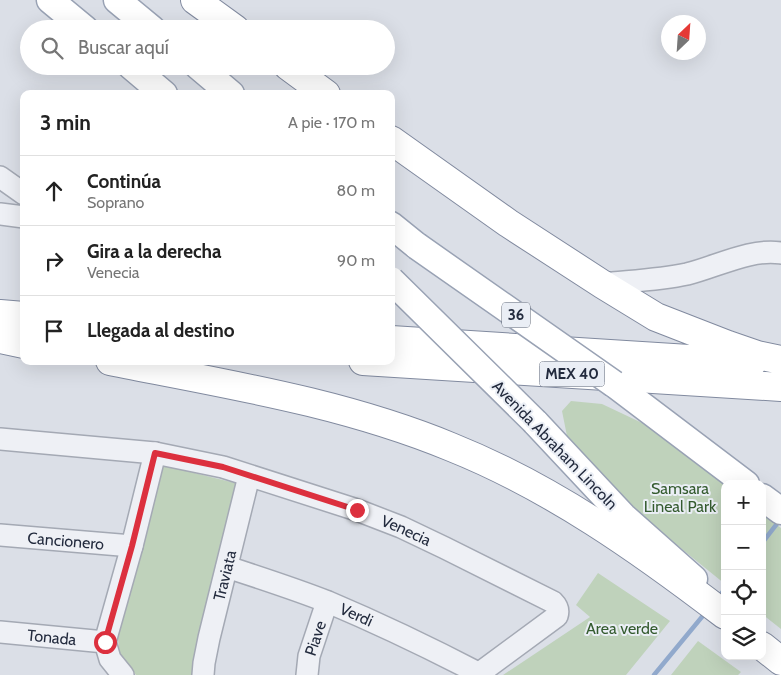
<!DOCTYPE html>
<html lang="es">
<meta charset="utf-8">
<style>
:root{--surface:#fff;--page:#f2f2f2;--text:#222;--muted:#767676;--line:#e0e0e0}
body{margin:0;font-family:Cabin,sans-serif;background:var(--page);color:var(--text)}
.controls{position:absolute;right:15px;bottom:15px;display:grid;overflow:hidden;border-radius:10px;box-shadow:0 5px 20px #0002}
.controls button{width:45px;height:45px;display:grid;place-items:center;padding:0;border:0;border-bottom:1px solid var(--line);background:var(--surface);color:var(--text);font:25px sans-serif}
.compass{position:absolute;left:661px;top:15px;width:45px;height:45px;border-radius:50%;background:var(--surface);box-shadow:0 5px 20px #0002;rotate:25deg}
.stop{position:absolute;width:15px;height:15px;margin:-11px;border:4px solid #dc303e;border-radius:50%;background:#fff}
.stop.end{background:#dc303e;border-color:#fff;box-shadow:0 1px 5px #0008}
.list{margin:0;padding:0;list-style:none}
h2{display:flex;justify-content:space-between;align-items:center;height:65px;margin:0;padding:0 20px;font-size:21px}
h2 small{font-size:16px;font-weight:400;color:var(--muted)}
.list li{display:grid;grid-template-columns:32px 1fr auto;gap:15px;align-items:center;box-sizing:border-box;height:70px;padding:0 20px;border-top:1px solid var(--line)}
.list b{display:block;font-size:19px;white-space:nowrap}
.list p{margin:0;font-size:16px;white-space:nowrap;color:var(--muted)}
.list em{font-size:16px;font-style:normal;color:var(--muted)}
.icon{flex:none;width:28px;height:28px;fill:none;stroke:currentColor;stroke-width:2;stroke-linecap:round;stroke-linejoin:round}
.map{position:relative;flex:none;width:781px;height:675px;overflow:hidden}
.search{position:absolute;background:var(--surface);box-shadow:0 5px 20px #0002;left:20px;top:20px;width:375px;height:55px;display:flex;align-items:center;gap:12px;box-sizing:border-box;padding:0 18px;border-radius:28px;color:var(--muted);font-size:19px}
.panel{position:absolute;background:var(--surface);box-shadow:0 5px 20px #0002;left:20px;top:90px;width:375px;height:275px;border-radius:10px}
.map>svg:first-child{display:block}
.green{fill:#bfd2bb}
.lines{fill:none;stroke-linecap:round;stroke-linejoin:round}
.stream{stroke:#91a9cc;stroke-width:4.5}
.minor-casing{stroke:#a4a9b4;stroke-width:24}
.major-casing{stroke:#99a2b4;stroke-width:29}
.highway-casing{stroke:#818a9f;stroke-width:30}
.minor{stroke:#eef0f5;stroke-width:21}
.major{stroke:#fff;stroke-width:26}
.highway{stroke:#fff;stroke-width:28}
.major-bridge-casing{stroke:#99a2b4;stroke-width:29;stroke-linecap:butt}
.major-bridge{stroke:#fff;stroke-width:26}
.route{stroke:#dc303e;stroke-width:6}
.labels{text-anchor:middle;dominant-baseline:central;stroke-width:4;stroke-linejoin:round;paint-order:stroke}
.shield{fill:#eaeef5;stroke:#5f6675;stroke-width:1}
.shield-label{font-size:15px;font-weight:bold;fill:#232b3e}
.street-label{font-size:16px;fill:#232b3e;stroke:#eaeef5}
.park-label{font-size:16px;fill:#345b2f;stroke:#eaeef5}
</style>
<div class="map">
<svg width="781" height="675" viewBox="0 0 781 675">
<rect width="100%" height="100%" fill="#dbdfe7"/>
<path class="green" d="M 571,401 L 602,404 L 657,430 L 725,484 L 725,584 L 626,504 L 567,436 L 562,411 Z
M 162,465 L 239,484 L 195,675 L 136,675 L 120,656 L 117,631 Z
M 762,513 L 781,528 L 781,629 L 762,614 Z
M 598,573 L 670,621 L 626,675 L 503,675 L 590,617 L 576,605 Z
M 698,641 L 741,672 L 738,675 L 671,675 Z"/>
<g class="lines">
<path class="stream" d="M 762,543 L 780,520
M 717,599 L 725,589
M 654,675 L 706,612"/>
<g class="minor-casing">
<g id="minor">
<path d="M 0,177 L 24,194"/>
<path d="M 0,214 L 24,217"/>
<path d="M 602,284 C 630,281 659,280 687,274 C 716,267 751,248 781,253"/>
<path id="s1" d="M 0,439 L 155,453 L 223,467 L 357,510 L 401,527 L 445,548 L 553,602 C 557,606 559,610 557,616 L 477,675"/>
<path id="s2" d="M 0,535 L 132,546"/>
<path id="s3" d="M 227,567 C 261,578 295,589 328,602 C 380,624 430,648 480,674"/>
<path id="s4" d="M 0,632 L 105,642"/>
<path d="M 123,675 L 110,659 L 105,642 L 132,546 L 155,453"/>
<path id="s5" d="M 203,675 L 204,663 L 209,638 L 249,476"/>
<path id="s6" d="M 307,675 L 309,656 L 327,602"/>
</g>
</g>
<g class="major-casing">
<path id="major" d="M 50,0 L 85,29
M 117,0 L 152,29
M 131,66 L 164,94
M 198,66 L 231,94
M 391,225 L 417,246
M 614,384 L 746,484
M 535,422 L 623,516 L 694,579
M 762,497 L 781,511"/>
</g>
<g class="highway-casing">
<path id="highway" d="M 195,0 L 235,29
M 288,66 L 326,94
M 391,140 L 508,223 L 602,284 L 656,317 L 728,345 L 757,355 L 781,360
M 0,314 L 24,316
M 0,339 L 24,344
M 391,340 L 752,363
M 110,361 C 225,384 342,402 451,447 C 551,487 640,550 725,615
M 363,361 L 781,387
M 762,646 L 781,661"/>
</g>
<use href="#minor" class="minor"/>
<use href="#major" class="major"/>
<use href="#highway" class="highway"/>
<g class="major-bridge-casing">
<path id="major-bridge" d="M 417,246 L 614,384
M 391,280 L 535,422"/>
</g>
<use href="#major-bridge" class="major-bridge"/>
</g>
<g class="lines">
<path class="route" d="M 105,642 L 132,546 L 155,453 L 223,467 L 357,510"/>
</g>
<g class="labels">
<g class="shield">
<rect x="502" y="302.5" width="28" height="25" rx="4"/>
<rect x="539.5" y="361.5" width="65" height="25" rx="4"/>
</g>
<g class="shield-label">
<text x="516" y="315">36</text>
<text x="572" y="374">MEX 40</text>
</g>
<g class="street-label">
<text transform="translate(555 445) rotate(46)">Avenida Abraham Lincoln</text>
<text stroke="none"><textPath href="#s1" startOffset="419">Venecia</textPath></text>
<text stroke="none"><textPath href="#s2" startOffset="66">Cancionero</textPath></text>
<text stroke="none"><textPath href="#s5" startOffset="102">Traviata</textPath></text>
<text stroke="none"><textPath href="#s3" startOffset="138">Verdi</textPath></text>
<text stroke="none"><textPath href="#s4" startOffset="52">Tonada</textPath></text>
<text stroke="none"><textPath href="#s6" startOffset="38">Piave</textPath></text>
</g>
<g class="park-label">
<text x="680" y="488">Samsara<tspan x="680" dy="18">Lineal Park</tspan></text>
<text x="622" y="628">Area verde</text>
</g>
</g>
</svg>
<div class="controls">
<button>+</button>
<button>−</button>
<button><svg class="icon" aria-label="locate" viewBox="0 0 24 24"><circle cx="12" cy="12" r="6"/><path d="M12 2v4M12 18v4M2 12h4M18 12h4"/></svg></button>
<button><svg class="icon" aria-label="layers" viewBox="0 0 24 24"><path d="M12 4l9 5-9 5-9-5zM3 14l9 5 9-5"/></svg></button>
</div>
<svg class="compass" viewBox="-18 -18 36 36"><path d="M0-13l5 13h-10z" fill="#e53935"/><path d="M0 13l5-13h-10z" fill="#767676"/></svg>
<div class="stop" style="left:105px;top:642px"></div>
<div class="stop end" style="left:357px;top:510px"></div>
<div class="search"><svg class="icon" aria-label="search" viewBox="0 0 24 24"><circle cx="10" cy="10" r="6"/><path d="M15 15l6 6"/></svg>Buscar aquí</div>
<section class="panel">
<h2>3 min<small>A pie · 170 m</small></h2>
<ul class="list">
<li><svg class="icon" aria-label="ahead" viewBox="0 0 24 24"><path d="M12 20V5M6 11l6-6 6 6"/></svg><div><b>Continúa</b><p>Soprano</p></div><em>80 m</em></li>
<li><svg class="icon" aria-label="right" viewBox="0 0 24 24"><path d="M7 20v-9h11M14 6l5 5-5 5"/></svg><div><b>Gira a la derecha</b><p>Venecia</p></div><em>90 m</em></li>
<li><svg class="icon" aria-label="arrive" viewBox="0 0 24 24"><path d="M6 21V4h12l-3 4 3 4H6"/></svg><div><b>Llegada al destino</b></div></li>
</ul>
</section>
</div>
